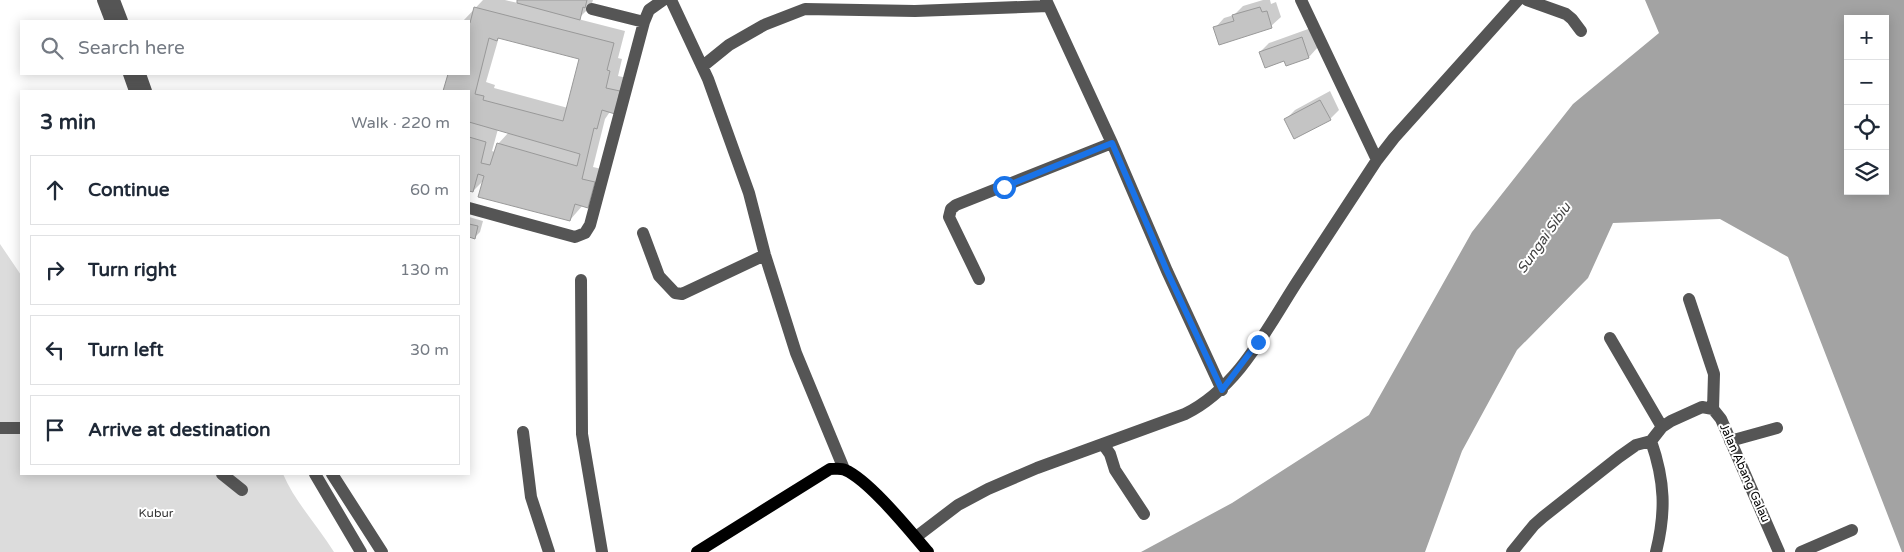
<!DOCTYPE html>
<meta charset="utf-8">
<style>
:root{--surface:#fff;--page:#f6f6f7;--text:#1f2937;--muted:#747a83;--line:#e0e1e3}
body{margin:0;font-family:"Varela Round",sans-serif;background:var(--page);color:var(--text)}
.controls{position:absolute;right:15px;top:15px;display:grid;overflow:hidden;border-radius:0px;box-shadow:0 2px 12px #0003}
.controls button{width:45px;height:45px;display:grid;place-items:center;padding:0;border:0;border-bottom:1px solid var(--line);background:var(--surface);color:var(--text);font:25px sans-serif}
.stop{position:absolute;width:15px;height:15px;margin:-11px;border:4px solid #1a73e8;border-radius:50%;background:#fff}
.stop.end{background:#1a73e8;border-color:#fff;box-shadow:0 1px 5px #0008}
.list{margin:0;padding:0;list-style:none}
h2{display:flex;justify-content:space-between;align-items:center;height:65px;margin:0;padding:0 20px;font-size:21px}
h2 small{font-size:16px;font-weight:400;color:var(--muted)}
.list li{display:grid;grid-template-columns:32px 1fr auto;gap:15px;align-items:center;box-sizing:border-box;height:70px;margin:0 10px 10px;padding:0 10px;border:1px solid var(--line);border-radius:0px}
.list b{display:block;font-size:19px;white-space:nowrap}
.list em{font-size:16px;font-style:normal;color:var(--muted)}
.icon{flex:none;width:28px;height:28px;fill:none;stroke:currentColor;stroke-width:2;stroke-linecap:round;stroke-linejoin:round}
.map{position:relative;flex:none;width:1904px;height:552px;overflow:hidden}
.search{position:absolute;background:var(--surface);box-shadow:0 2px 12px #0003;left:20px;top:20px;width:450px;height:55px;display:flex;align-items:center;gap:12px;box-sizing:border-box;padding:0 18px;border-radius:0px;color:var(--muted);font-size:19px}
.panel{position:absolute;background:var(--surface);box-shadow:0 2px 12px #0003;left:20px;top:90px;width:450px;height:385px;border-radius:0px}
.map>svg:first-child{display:block}
.green{fill:#dcdcdc}
.water{fill:#a3a3a3;fill-rule:evenodd}
.shadow{fill:#0003;fill-rule:evenodd}
.building{fill:#c4c4c4;stroke:#999;fill-rule:evenodd}
.lines{fill:none;stroke-linecap:round;stroke-linejoin:round}
.minor{stroke:#555;stroke-width:12}
.major{stroke:#000;stroke-width:12}
.route{stroke:#1a73e8;stroke-width:6}
.labels{text-anchor:middle;dominant-baseline:central;stroke-width:4;stroke-linejoin:round;paint-order:stroke}
.street-label{font-size:12px;fill:#000;stroke:#fff}
.park-label{font-size:12px;fill:#333;stroke:#fff}
.water-label{font-size:14px;font-style:italic;fill:#444;stroke:#fff}
</style>
<div class="map">
<svg width="1904" height="552" viewBox="0 0 1904 552">
<rect width="100%" height="100%" fill="#fff"/>
<path class="green" d="M 0,244 L 21,275 L 21,474 L 283,474 C 295,502 318,526 334,552 L 0,552 Z"/>
<path class="water" d="M 1645,0 L 1904,0 L 1904,552 L 1902,552 L 1788,257 L 1720,219 L 1613,223 L 1588,278 L 1517,350 L 1462,451 L 1425,552 L 1141,552 L 1232,503 L 1369,415 L 1472,232 L 1573,104 L 1659,33 ZM 1848,19 L 1885,19 L 1885,191 L 1848,191 Z"/>
<path class="shadow" d="M 483,0 L 505,0 L 518,3 L 519,0 L 593,0 L 591,6 L 578,19 L 625,31 L 618,58 L 622,59 L 618,76 L 632,79 L 605,119 L 593,167 L 606,170 L 600,195 L 588,207 L 583,205 L 570,220 L 484,180 L 473,191 L 469,190 L 469,91 L 445,91 L 449,74 L 469,74 L 469,21 L 463,21 ZM 499,37 L 581,58 L 568,108 L 494,88 L 495,85 L 486,82 ZM 498,129 L 509,132 L 498,144 L 495,152 L 492,151 Z
M 1263,0 L 1270,0 L 1271,4 L 1276,2 L 1281,17 L 1271,26 L 1215,28 L 1224,18 L 1234,15 L 1243,6 Z
M 1311,28 L 1318,47 L 1309,57 L 1287,64 L 1285,60 L 1260,52 L 1269,43 Z
M 1330,91 L 1339,110 L 1330,119 L 1286,119 L 1295,110 Z
M 469,217 L 483,221 L 480,232 L 474,238 L 469,236 Z"/>
<path class="building" d="M 517,0 L 587,0 L 585,8 L 583,7 L 580,20 L 517,3 Z
M 474,7 L 614,43 L 607,70 L 610,71 L 606,88 L 620,91 L 615,114 L 602,110 L 597,129 L 594,128 L 582,179 L 595,182 L 588,208 L 575,204 L 570,221 L 478,197 L 484,176 L 478,174 L 473,192 L 469,191 L 469,137 L 486,142 L 481,163 L 490,165 L 497,143 L 577,166 L 580,154 L 469,122 L 469,91 L 443,91 L 448,74 L 469,74 L 469,22 L 470,23 ZM 489,38 L 497,41 L 498,38 L 579,59 L 563,121 L 483,100 L 484,96 L 475,94 Z
M 1260,7 L 1262,12 L 1267,11 L 1272,28 L 1219,45 L 1213,27 L 1234,21 L 1232,15 Z
M 1302,37 L 1309,58 L 1286,66 L 1284,61 L 1265,68 L 1259,52 Z
M 1320,100 L 1331,120 L 1294,139 L 1284,119 Z
M 469,224 L 478,226 L 475,239 L 469,237 Z"/>
<g class="lines">
<path class="minor" d="M 103,0 L 111,21
M 114,0 L 122,21
M 671,0 L 708,79 L 749,193 L 765,255 L 796,353 L 844,469
M 1046,0 L 1112,143 L 1167,271 L 1222,390
M 1301,0 L 1377,160
M 1527,0 L 1566,14 L 1572,19 L 1581,31
M 592,9 L 644,22
M 703,66 L 729,45 L 764,25 L 805,9 L 915,11 L 1048,6
M 129,74 L 135,91
M 140,74 L 146,91
M 469,208 L 575,237 L 585,233 L 590,225 L 644,22 L 649,10 L 663,0
M 643,233 L 659,276 L 675,293 L 682,294 L 765,255
M 979,279 L 949,217 L 951,209 L 956,205 L 1112,143
M 581,280 L 582,434 L 602,552
M 1689,299 L 1714,374 L 1713,409
M 1610,338 L 1662,427
M 0,428 L 21,428
M 523,432 L 531,497 L 549,552
M 1651,441 L 1662,427 L 1671,421 L 1702,407 L 1713,409 L 1721,419 L 1779,552
M 1730,441 L 1777,428
M 1103,444 L 1110,454 L 1115,470 L 1144,514
M 222,474 L 242,490
M 315,474 L 361,552
M 332,474 L 382,552
M 916,537 L 958,505 L 988,489 L 1037,468 L 1185,414 C 1238,388 1266,330 1297,282 C 1324,241 1350,201 1377,160 L 1394,138 L 1518,0
M 1512,552 L 1534,525 L 1543,517 L 1619,457 L 1636,445 L 1651,441 C 1665,481 1666,512 1656,552
M 1801,552 L 1852,530"/>
<path class="major" d="M 697,552 L 830,469 C 835,469 841,468 845,470 C 869,480 910,531 928,552"/>
</g>
<g class="lines">
<path class="route" d="M 1004,187 L 1112,143 L 1167,271 L 1222,390 L 1258,342"/>
</g>
<g class="labels">
<g class="street-label">
<text transform="translate(1745 473) rotate(66)">Jalan Abang Galau</text>
</g>
<g class="park-label">
<text x="156" y="513">Kubur</text>
</g>
<g class="water-label">
<text transform="translate(1544 238) rotate(-55)">Sungai Sibiu</text>
</g>
</g>
</svg>
<div class="controls">
<button>+</button>
<button>−</button>
<button><svg class="icon" aria-label="locate" viewBox="0 0 24 24"><circle cx="12" cy="12" r="6"/><path d="M12 2v4M12 18v4M2 12h4M18 12h4"/></svg></button>
<button><svg class="icon" aria-label="layers" viewBox="0 0 24 24"><path d="M12 4l9 5-9 5-9-5zM3 14l9 5 9-5"/></svg></button>
</div>
<div class="stop" style="left:1004px;top:187px"></div>
<div class="stop end" style="left:1258px;top:342px"></div>
<div class="search"><svg class="icon" aria-label="search" viewBox="0 0 24 24"><circle cx="10" cy="10" r="6"/><path d="M15 15l6 6"/></svg>Search here</div>
<section class="panel">
<h2>3 min<small>Walk · 220 m</small></h2>
<ul class="list">
<li><svg class="icon" aria-label="ahead" viewBox="0 0 24 24"><path d="M12 20V5M6 11l6-6 6 6"/></svg><div><b>Continue</b></div><em>60 m</em></li>
<li><svg class="icon" aria-label="right" viewBox="0 0 24 24"><path d="M7 20v-9h11M14 6l5 5-5 5"/></svg><div><b>Turn right</b></div><em>130 m</em></li>
<li><svg class="icon" aria-label="left" viewBox="0 0 24 24"><path d="M17 20v-9H6M10 6l-5 5 5 5"/></svg><div><b>Turn left</b></div><em>30 m</em></li>
<li><svg class="icon" aria-label="arrive" viewBox="0 0 24 24"><path d="M6 21V4h12l-3 4 3 4H6"/></svg><div><b>Arrive at destination</b></div></li>
</ul>
</section>
</div>
